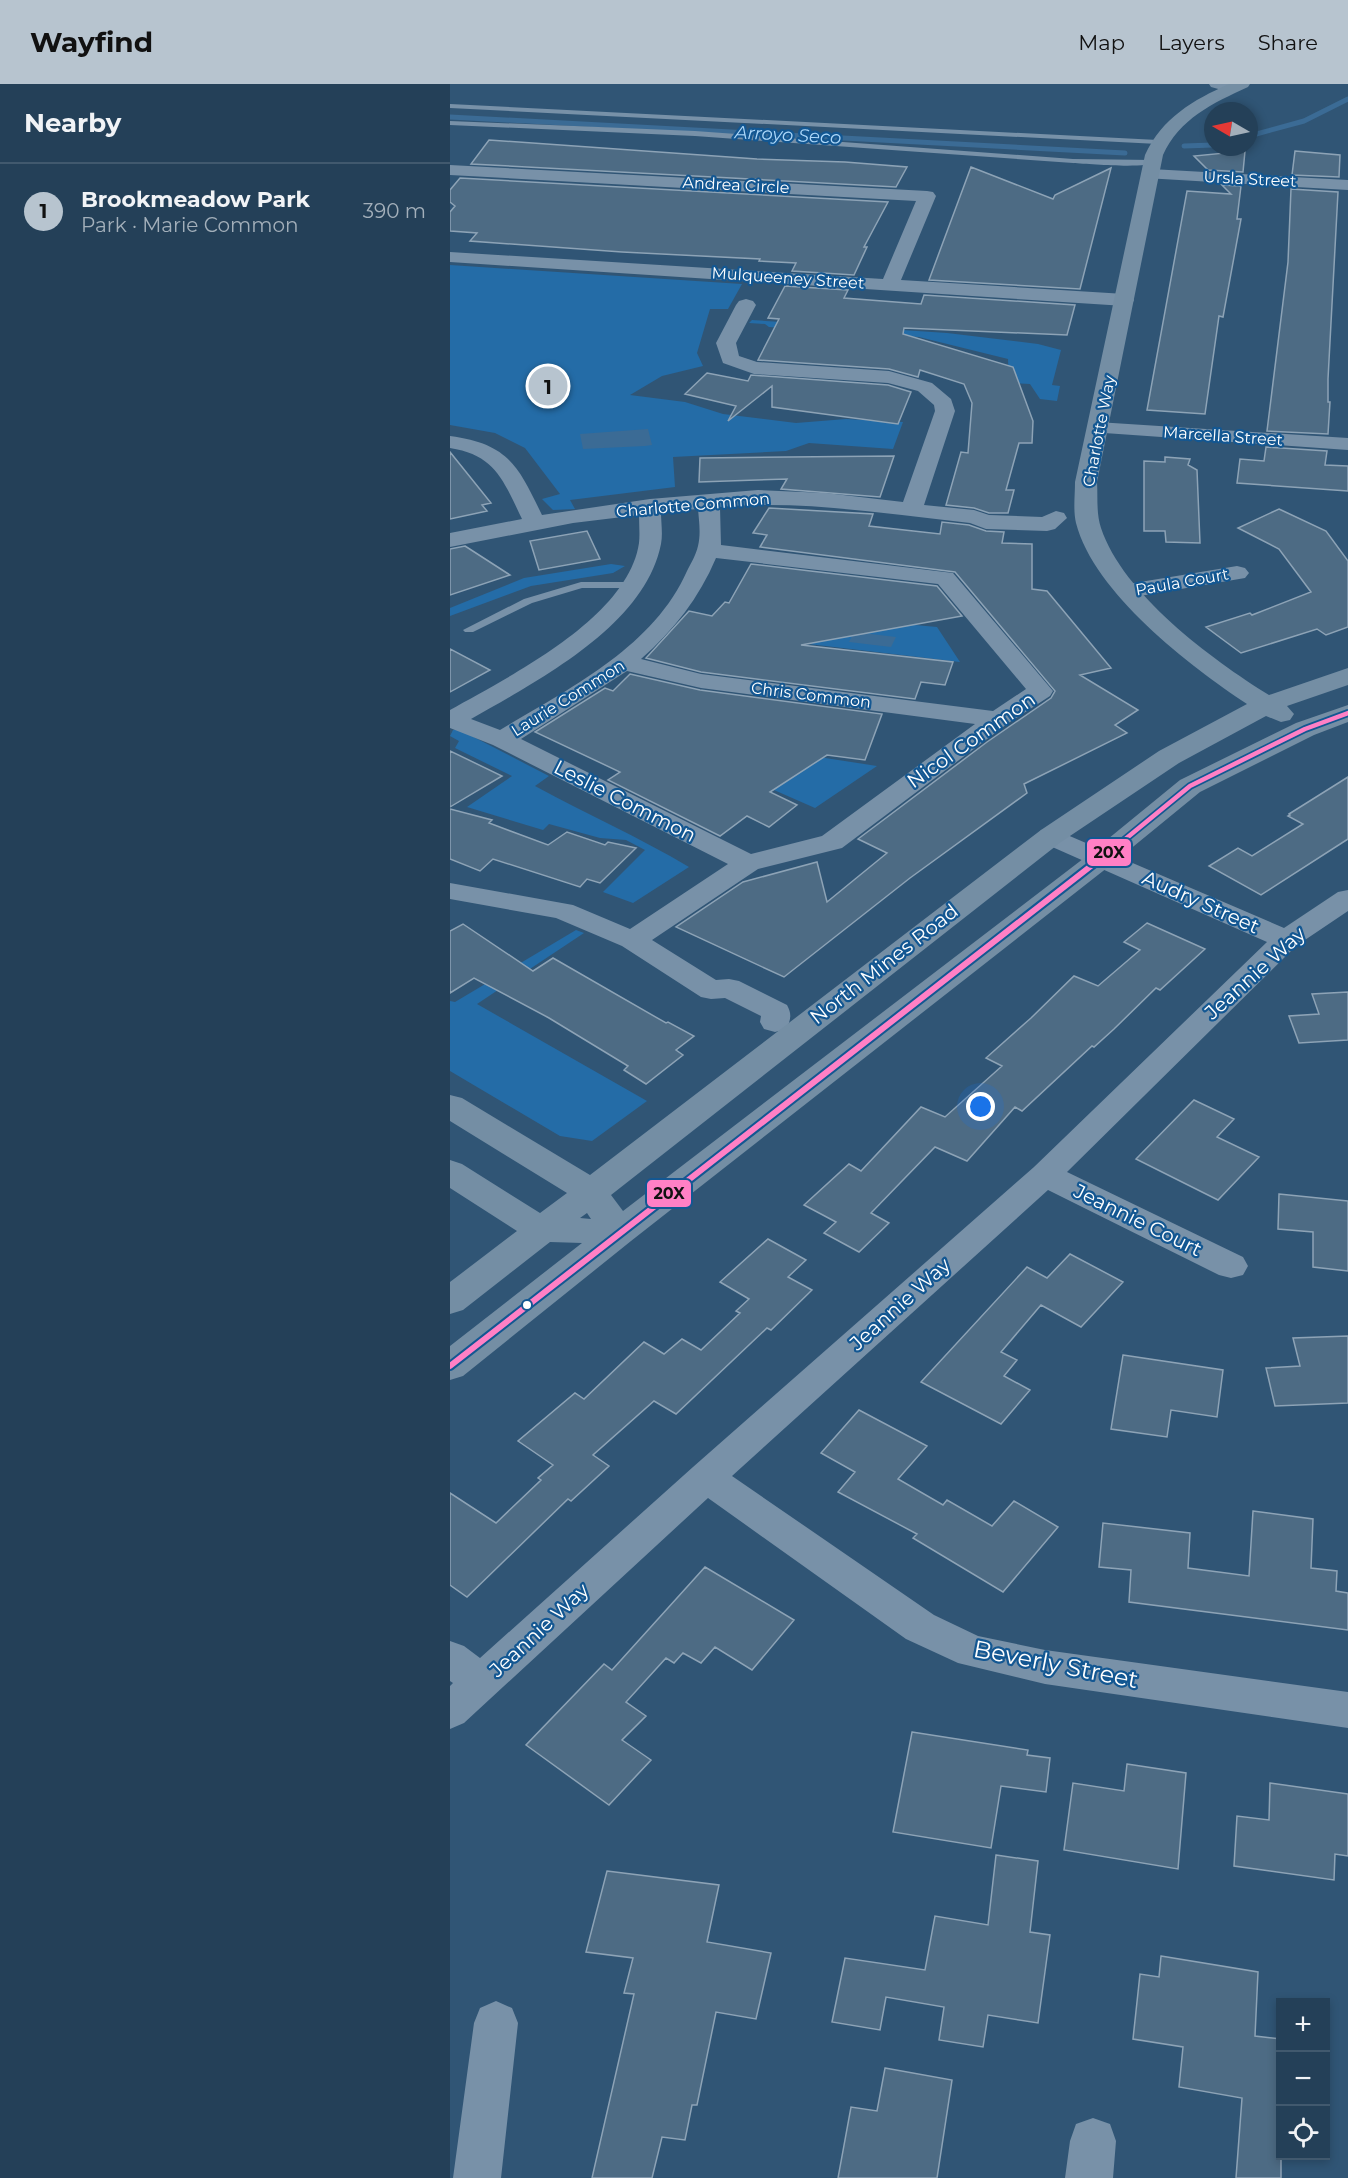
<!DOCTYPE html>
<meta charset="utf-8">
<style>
:root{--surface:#244058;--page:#304b61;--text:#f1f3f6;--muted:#a3afba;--line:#41596e;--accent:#b7c4cf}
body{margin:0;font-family:Montserrat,sans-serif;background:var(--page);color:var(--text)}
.controls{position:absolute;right:18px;bottom:18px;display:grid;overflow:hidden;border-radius:0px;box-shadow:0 3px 9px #0003}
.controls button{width:54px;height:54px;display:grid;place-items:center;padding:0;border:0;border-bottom:2px solid var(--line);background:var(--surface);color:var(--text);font:30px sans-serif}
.compass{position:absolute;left:754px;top:18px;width:54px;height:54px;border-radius:50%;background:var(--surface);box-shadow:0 3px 9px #0003;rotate:279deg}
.you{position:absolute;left:531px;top:1023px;width:21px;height:21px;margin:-15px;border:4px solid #fff;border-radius:50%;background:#1a73e8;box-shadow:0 0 0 9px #1a73e833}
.badge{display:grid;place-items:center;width:39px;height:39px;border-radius:50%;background:var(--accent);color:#111;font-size:20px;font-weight:700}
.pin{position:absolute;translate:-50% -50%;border:3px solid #fff;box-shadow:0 2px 6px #0006}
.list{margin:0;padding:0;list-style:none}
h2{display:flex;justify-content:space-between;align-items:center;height:78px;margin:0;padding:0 24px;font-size:26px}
h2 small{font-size:20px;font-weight:400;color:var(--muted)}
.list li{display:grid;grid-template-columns:39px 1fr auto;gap:18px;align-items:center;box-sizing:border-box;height:96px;padding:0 24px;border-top:2px solid var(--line)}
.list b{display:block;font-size:22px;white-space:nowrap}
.list p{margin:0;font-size:20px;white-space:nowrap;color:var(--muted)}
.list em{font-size:20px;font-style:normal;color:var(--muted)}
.icon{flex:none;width:33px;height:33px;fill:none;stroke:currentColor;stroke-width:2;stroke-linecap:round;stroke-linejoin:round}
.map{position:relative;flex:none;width:898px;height:2094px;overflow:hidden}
header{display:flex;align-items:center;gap:36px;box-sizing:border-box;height:84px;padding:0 30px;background:var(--accent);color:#111}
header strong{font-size:28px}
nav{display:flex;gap:33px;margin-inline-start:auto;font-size:21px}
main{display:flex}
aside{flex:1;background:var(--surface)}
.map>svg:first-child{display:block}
.green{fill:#246ca7}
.water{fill:#3b6b95}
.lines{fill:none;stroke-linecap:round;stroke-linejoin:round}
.stream{stroke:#3b6b95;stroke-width:5}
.building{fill:#4d6b84;stroke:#8da3b6;stroke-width:1.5}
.lane{fill:#7891a8;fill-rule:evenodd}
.street{fill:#7891a8;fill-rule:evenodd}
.secondary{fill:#748ea4;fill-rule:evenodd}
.bus-1-far1-casing{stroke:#135792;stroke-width:8}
.bus-1-casing{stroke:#135792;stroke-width:10}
.bus-1-far1{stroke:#ff80c5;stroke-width:4.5}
.bus-1{stroke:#ff80c5;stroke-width:6}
.bus-dot{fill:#fff;stroke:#135792;stroke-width:2}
.labels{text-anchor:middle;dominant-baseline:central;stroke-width:4.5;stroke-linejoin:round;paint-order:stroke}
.far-street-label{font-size:16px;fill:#fff;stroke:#135792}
.far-water-label{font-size:18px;font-style:italic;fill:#acd7f9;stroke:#135792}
.street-label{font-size:20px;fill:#fff;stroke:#135792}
.near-street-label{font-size:24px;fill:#fff;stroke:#135792}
.line-badge{stroke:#135792;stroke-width:2}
.pale-badge-label{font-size:16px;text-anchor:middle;font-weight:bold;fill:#111}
</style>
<header>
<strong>Wayfind</strong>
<nav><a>Map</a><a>Layers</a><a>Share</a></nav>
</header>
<main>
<aside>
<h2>Nearby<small></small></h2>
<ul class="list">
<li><span class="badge">1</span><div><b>Brookmeadow Park</b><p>Park · Marie Common</p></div><em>390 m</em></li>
</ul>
</aside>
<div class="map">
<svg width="898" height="2094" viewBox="0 0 898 2094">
<rect width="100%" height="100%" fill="#305575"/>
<path class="green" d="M 0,181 L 292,200 L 278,225 L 260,225 L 247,269 L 253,282 L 212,292 L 180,311 L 235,318 L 273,330 L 346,339 L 396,335 L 453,338 L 443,365 L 359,359 L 336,367 L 223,373 L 225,403 L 120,416 L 125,425 L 103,426 L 92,415 L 110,410 L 75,364 L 45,349 L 0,341 Z
M 302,236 L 497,249 L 588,260 L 611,266 L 602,301 L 610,302 L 607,317 L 590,315 L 580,300 L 559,299 L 558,275 L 469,253 L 319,243 L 315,240 L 299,239 Z
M 161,480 L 175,482 L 163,489 L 81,502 L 0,532 L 0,524 L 74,494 Z
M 323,528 L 487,543 L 510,578 L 325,556 Z
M 3,646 L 10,646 L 99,692 L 85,702 C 136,730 189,753 239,783 L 183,819 L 153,808 L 195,766 L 176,756 L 150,754 L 99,740 L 93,746 L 17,723 L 62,692 L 5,664 L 9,657 L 0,652 Z
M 227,651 L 427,682 L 365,724 L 255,676 Z
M 126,846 L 134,849 L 27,920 L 197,1017 L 142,1057 L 110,1052 L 0,987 L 0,917 L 5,918 Z"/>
<path class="water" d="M 198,345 L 202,361 L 195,362 L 133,365 L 130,350 Z
M 404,548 L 446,553 L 441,563 L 399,558 Z"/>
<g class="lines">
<path class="stream" d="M 0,33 L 675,69
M 799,52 L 854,37 L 898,15
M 734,62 L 763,61"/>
</g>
<path class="building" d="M 39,56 L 307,75 L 395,78 L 457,83 L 446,103 L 21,80 Z
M 795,67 L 793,88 L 758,86 L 744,72 Z
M 845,67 L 890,71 L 889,93 L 842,91 Z
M 521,83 L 603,115 L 605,111 L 661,84 L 630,205 L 479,196 Z
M 10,94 L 438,118 L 414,163 L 417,163 L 404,191 L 342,187 L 346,179 L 309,177 L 310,175 L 172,168 L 20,157 L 27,149 L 0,147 L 0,128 L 5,122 L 0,118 L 0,106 Z
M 772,101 L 791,102 L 787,135 L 791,135 L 773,233 L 769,232 L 755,330 L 697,326 L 737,107 L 781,110 Z
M 841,105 L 888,108 L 878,295 L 878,318 L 880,318 L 878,350 L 817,347 L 838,178 Z
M 335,202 L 398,206 L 394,214 L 471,220 L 474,211 L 625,221 L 617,251 L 454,244 L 453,250 L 563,283 L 583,337 L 582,359 L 569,359 L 556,406 L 564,406 L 558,429 L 539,429 L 524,424 L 496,421 L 511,368 L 518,369 L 522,319 L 514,300 L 470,286 L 468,293 L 439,285 L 308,276 L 329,235 L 318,234 Z
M 257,289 L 298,297 L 301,291 L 438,301 L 461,308 L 448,340 L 322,323 L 322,302 L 278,337 L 286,322 L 235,310 Z
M 816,363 L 877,367 L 875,381 L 898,382 L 898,407 L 787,399 L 790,375 L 814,377 Z
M 0,368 L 41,419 L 32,421 L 37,427 L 0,435 Z
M 444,372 L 430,413 L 331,405 L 337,395 L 249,398 L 250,374 Z
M 715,373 L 740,375 L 738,381 L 747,386 L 750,459 L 716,458 L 715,447 L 694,447 L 694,377 L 715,378 Z
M 319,424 L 423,430 L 419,442 L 490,450 L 492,438 L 519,441 L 536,447 L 554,448 L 552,459 L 582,460 L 582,505 L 597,507 L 661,584 L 630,591 L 688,626 L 665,641 L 677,649 L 574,700 L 577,709 L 460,794 L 334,893 L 226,843 L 293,798 L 367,778 L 377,818 L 437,769 L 408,755 L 537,658 L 601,614 L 605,607 L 505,488 L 310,463 L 317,451 L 303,449 Z
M 829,425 L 876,447 L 898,477 L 898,543 L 876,551 L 867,545 L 791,569 L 756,543 L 800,529 L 802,531 L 861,508 L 829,465 L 788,444 Z
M 137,447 L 150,475 L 89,486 L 80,457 Z
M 15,462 L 60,491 L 0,511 L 0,465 Z
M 301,480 L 487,502 L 512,532 L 351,561 L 503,578 L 495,601 L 471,598 L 465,615 L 251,588 L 196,574 L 239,527 L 262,532 L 275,518 L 279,519 Z
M 0,565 L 40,586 L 0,608 Z
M 180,590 L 250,606 L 432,630 L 415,676 L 377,671 L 320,708 L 347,721 L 319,743 L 297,732 L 270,752 L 158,696 L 170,688 L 85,648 L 155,604 L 163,607 Z
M 0,667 L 52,692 L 0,723 Z
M 898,693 L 898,755 L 811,811 L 759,782 L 788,764 L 802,772 L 853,740 L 838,732 L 840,731 L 839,730 Z
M 0,725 L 42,736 L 39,739 L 98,761 L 117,748 L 155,761 L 158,758 L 186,764 L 150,799 L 137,795 L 130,803 L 43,775 L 30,787 L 0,775 Z
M 697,839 L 755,865 L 710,906 L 706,904 L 664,945 L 644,963 L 642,962 L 572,1027 L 565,1023 L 517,1077 L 485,1063 L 421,1129 L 439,1139 L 409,1168 L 374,1149 L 386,1138 L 354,1121 L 399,1080 L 411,1087 L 471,1023 L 495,1033 L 552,982 L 536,974 L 581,934 L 624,892 L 648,902 L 690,866 L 674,858 Z
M 13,840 L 83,887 L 103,874 L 216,939 L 218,938 L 244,952 L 226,966 L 233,971 L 196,1000 L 174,986 L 178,982 L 99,934 L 24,894 L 0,909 L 0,847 Z
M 898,908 L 898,956 L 849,959 L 839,932 L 869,930 L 862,910 Z
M 744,1016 L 784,1035 L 767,1053 L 809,1073 L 768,1116 L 686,1075 Z
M 829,1110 L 898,1117 L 898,1187 L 863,1183 L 863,1148 L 828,1145 Z
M 318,1155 L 356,1176 L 338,1193 L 362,1206 L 321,1246 L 317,1244 L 226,1330 L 204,1317 L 143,1371 L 159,1382 L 121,1417 L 118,1415 L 17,1513 L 0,1501 L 0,1409 L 46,1439 L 91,1396 L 88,1394 L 103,1381 L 68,1357 L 125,1309 L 134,1315 L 194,1258 L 214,1270 L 232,1255 L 251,1266 L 290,1229 L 286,1227 L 299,1215 L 270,1198 Z
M 620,1170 L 673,1198 L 631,1243 L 591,1221 L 551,1268 L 567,1276 L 554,1292 L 580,1306 L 551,1340 L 471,1298 L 577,1183 L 597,1194 Z
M 898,1252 L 898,1319 L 825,1322 L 816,1284 L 850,1282 L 843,1254 Z
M 673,1271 L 773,1286 L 767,1333 L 721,1326 L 717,1353 L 661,1345 Z
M 409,1326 L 477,1362 L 448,1395 L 493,1421 L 497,1416 L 542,1442 L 564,1417 L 608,1443 L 553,1508 L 463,1454 L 467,1450 L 388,1408 L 405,1388 L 371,1369 Z
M 803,1427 L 863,1435 L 861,1484 L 887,1487 L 886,1507 L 898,1509 L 898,1546 L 679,1518 L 681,1486 L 649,1483 L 653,1439 L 740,1449 L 738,1484 L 799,1492 Z
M 255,1483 L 344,1536 L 302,1586 L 265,1563 L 251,1579 L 233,1569 L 224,1579 L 216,1574 L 176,1618 L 196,1632 L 172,1656 L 201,1676 L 159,1721 L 76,1661 L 154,1580 L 162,1586 Z
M 462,1648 L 578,1666 L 577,1671 L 600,1674 L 596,1708 L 551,1702 L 541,1764 L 443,1748 Z
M 677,1680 L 736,1689 L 728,1785 L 614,1766 L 623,1699 L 674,1707 Z
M 820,1699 L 898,1710 L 898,1772 L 885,1770 L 884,1796 L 784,1782 L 787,1732 L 819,1736 Z
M 546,1771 L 588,1777 L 580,1848 L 600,1851 L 588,1939 L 538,1931 L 533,1963 L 489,1956 L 494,1923 L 436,1913 L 430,1946 L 382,1938 L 395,1874 L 475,1886 L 485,1832 L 538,1841 Z
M 157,1787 L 269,1801 L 257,1858 L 321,1869 L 306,1935 L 266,1928 L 247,2021 L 242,2021 L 235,2056 L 212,2053 L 202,2094 L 142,2094 L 184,1910 L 174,1909 L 183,1874 L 136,1868 Z
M 711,1872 L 808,1888 L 805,1952 L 831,1955 L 831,2094 L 786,2094 L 792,2014 L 729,2003 L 733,1963 L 683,1955 L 690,1890 L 709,1893 Z
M 435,1984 L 502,1996 L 487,2094 L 388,2094 L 401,2023 L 427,2027 Z"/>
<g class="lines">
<path class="lane" d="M 0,20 L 708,56 L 712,58 L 708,60 L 0,24 Z
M 0,37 L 245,47 L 623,75 L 703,76 L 707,78 C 695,85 640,80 623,79 L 245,52 L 0,41 Z
M 131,498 L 182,498 L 188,501 L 182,504 L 132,504 L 82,519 L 23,548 L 15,548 L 13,546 L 74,515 Z"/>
<path class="street" d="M 759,0 L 786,0 L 791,4 L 783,9 L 761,3 Z
M 0,81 L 477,107 L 483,108 L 486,112 L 451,196 L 675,210 L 682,212 L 684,216 L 682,220 L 675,222 L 0,178 L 0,168 L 433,195 L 466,117 L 0,91 Z
M 701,85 L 898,96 L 898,106 L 695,94 L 692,90 L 695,86 Z
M 296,215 L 303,217 L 306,221 L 286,259 L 289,272 L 307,278 L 439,287 L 482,299 L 501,315 L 505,327 L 474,421 L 524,426 L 539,431 L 592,433 L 606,427 L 614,429 L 617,434 L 605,445 L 597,447 L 536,445 L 520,439 C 437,430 354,416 270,423 L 271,461 L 503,489 L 603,607 L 600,612 L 557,640 L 392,764 L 308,785 L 202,856 L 266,896 L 279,895 L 289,897 L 337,921 C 342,930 341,936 336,945 L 325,948 L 314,945 L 310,938 L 311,932 L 275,914 L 261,915 L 251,913 L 172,862 L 106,834 L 0,815 L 0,799 L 123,821 L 180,845 L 278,780 L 43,661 L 0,644 L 0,626 C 60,592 178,534 189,459 C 190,450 189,440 189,431 L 123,439 L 0,463 L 0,449 L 72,435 C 54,398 46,371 0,364 L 0,352 C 59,360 68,382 92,431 L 200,415 L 308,406 L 376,409 L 453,418 L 485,327 L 484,321 L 468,307 L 438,299 L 304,290 L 273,279 L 266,259 L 286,221 L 289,217 ZM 248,425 C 249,437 251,450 248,462 C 246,471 241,479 237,487 C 203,564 118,605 50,646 L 21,635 C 87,597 195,542 211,460 C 213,450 211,438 211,428 ZM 266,474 L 488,500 L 576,605 L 543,627 L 251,590 L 191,575 C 224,546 249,514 266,474 ZM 177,587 L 251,604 L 525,640 L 372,752 L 301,770 L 71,655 Z
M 647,338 L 898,354 L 898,366 L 640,348 L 637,344 L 640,340 Z
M 787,482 L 795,484 L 799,489 L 795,494 L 678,514 L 670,512 L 666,507 L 670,502 L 678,500 Z
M 601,744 L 834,844 L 888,808 L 898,806 L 898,827 L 846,862 L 617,1088 L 793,1173 L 798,1182 L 793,1191 L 781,1194 L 769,1191 L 598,1106 L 282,1392 L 484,1531 L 528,1552 L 595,1566 L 898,1608 L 898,1644 L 595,1600 L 508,1579 L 456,1555 L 258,1414 L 14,1639 L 0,1645 L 0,1602 L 3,1599 L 0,1597 L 0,1557 L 14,1562 L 30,1574 L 243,1383 L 584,1083 L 817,858 L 591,758 L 587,752 L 591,746 Z
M 46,1917 L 62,1924 L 68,1939 L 51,2094 L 3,2094 L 24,1939 L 30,1924 Z
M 643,2034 L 660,2040 L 666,2057 L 663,2094 L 615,2094 L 620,2057 L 626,2040 Z"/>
<path class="secondary" d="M 779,0 L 800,0 L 798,3 C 763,19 729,35 713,71 L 647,398 C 648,413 646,429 651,444 C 673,510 761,575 819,611 L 898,584 L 898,601 L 837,622 L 844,630 L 840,636 L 831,638 L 816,632 L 729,679 L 611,758 L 161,1111 L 173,1127 L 642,768 L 730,696 L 846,639 L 898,621 L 898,638 L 864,651 L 750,708 L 662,780 L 181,1157 L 13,1292 L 0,1296 L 0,1262 L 132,1159 L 100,1158 L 13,1226 L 0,1230 L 0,1198 L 67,1147 L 0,1104 L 0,1076 L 12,1080 L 90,1129 L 117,1109 L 0,1037 L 0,1011 L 12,1014 L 140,1091 L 591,746 L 709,667 L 797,620 C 740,582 644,509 626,439 C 623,426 625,412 625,398 L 695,71 C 712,34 743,16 779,0 ZM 137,1129 L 141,1135 L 130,1134 Z"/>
<g class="bus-1-far1-casing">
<path id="bus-1-far1" d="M 662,766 L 740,702 L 855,645 L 898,629"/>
</g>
<g class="bus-1-casing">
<path id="bus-1" d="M 0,1282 L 664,764"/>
</g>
<use href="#bus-1-far1" class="bus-1-far1"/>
<use href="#bus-1" class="bus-1"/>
</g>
<circle class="bus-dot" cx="77" cy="1221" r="5"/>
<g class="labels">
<g class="far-street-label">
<text transform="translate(800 95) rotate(3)">Ursla Street</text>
<text transform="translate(286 101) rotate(3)">Andrea Circle</text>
<text transform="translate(338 194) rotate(4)">Mulqueeney Street</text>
<text transform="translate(649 347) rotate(-79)">Charlotte Way</text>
<text transform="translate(773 352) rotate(4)">Marcella Street</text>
<text transform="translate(243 421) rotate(-5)">Charlotte Common</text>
<text transform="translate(732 498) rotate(-10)">Paula Court</text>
<text transform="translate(361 611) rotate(7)">Chris Common</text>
<text transform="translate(118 614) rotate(-32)">Laurie Common</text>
</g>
<g class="far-water-label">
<text transform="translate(338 51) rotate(3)">Arroyo Seco</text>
</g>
<g class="street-label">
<text transform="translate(521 656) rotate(-35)">Nicol Common</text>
<text transform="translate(175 717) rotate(27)">Leslie Common</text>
<text transform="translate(751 818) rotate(24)">Audry Street</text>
<text transform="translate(434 880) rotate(-38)">North Mines Road</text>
<text transform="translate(805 889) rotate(-42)">Jeannie Way</text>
<text transform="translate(688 1136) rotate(26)">Jeannie Court</text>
<text transform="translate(450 1220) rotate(-42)">Jeannie Way</text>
<text transform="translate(89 1546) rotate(-43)">Jeannie Way</text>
</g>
<g class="near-street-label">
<text transform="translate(606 1580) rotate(11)">Beverly Street</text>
</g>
</g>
<g class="line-badge">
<rect x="636" y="754" width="46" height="29" rx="6" fill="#ff80c5"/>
<rect x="196" y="1095" width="46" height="29" rx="6" fill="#ff80c5"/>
</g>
<g class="pale-badge-label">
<text x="659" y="774">20X</text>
<text x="219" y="1115">20X</text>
</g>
</svg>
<div class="controls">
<button>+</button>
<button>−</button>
<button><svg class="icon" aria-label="locate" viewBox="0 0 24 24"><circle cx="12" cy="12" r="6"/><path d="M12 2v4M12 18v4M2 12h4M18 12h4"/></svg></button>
</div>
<svg class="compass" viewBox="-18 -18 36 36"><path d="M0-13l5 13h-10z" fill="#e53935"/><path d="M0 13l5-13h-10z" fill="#a3afba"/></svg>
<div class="you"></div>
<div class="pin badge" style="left:98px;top:302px">1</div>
</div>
</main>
